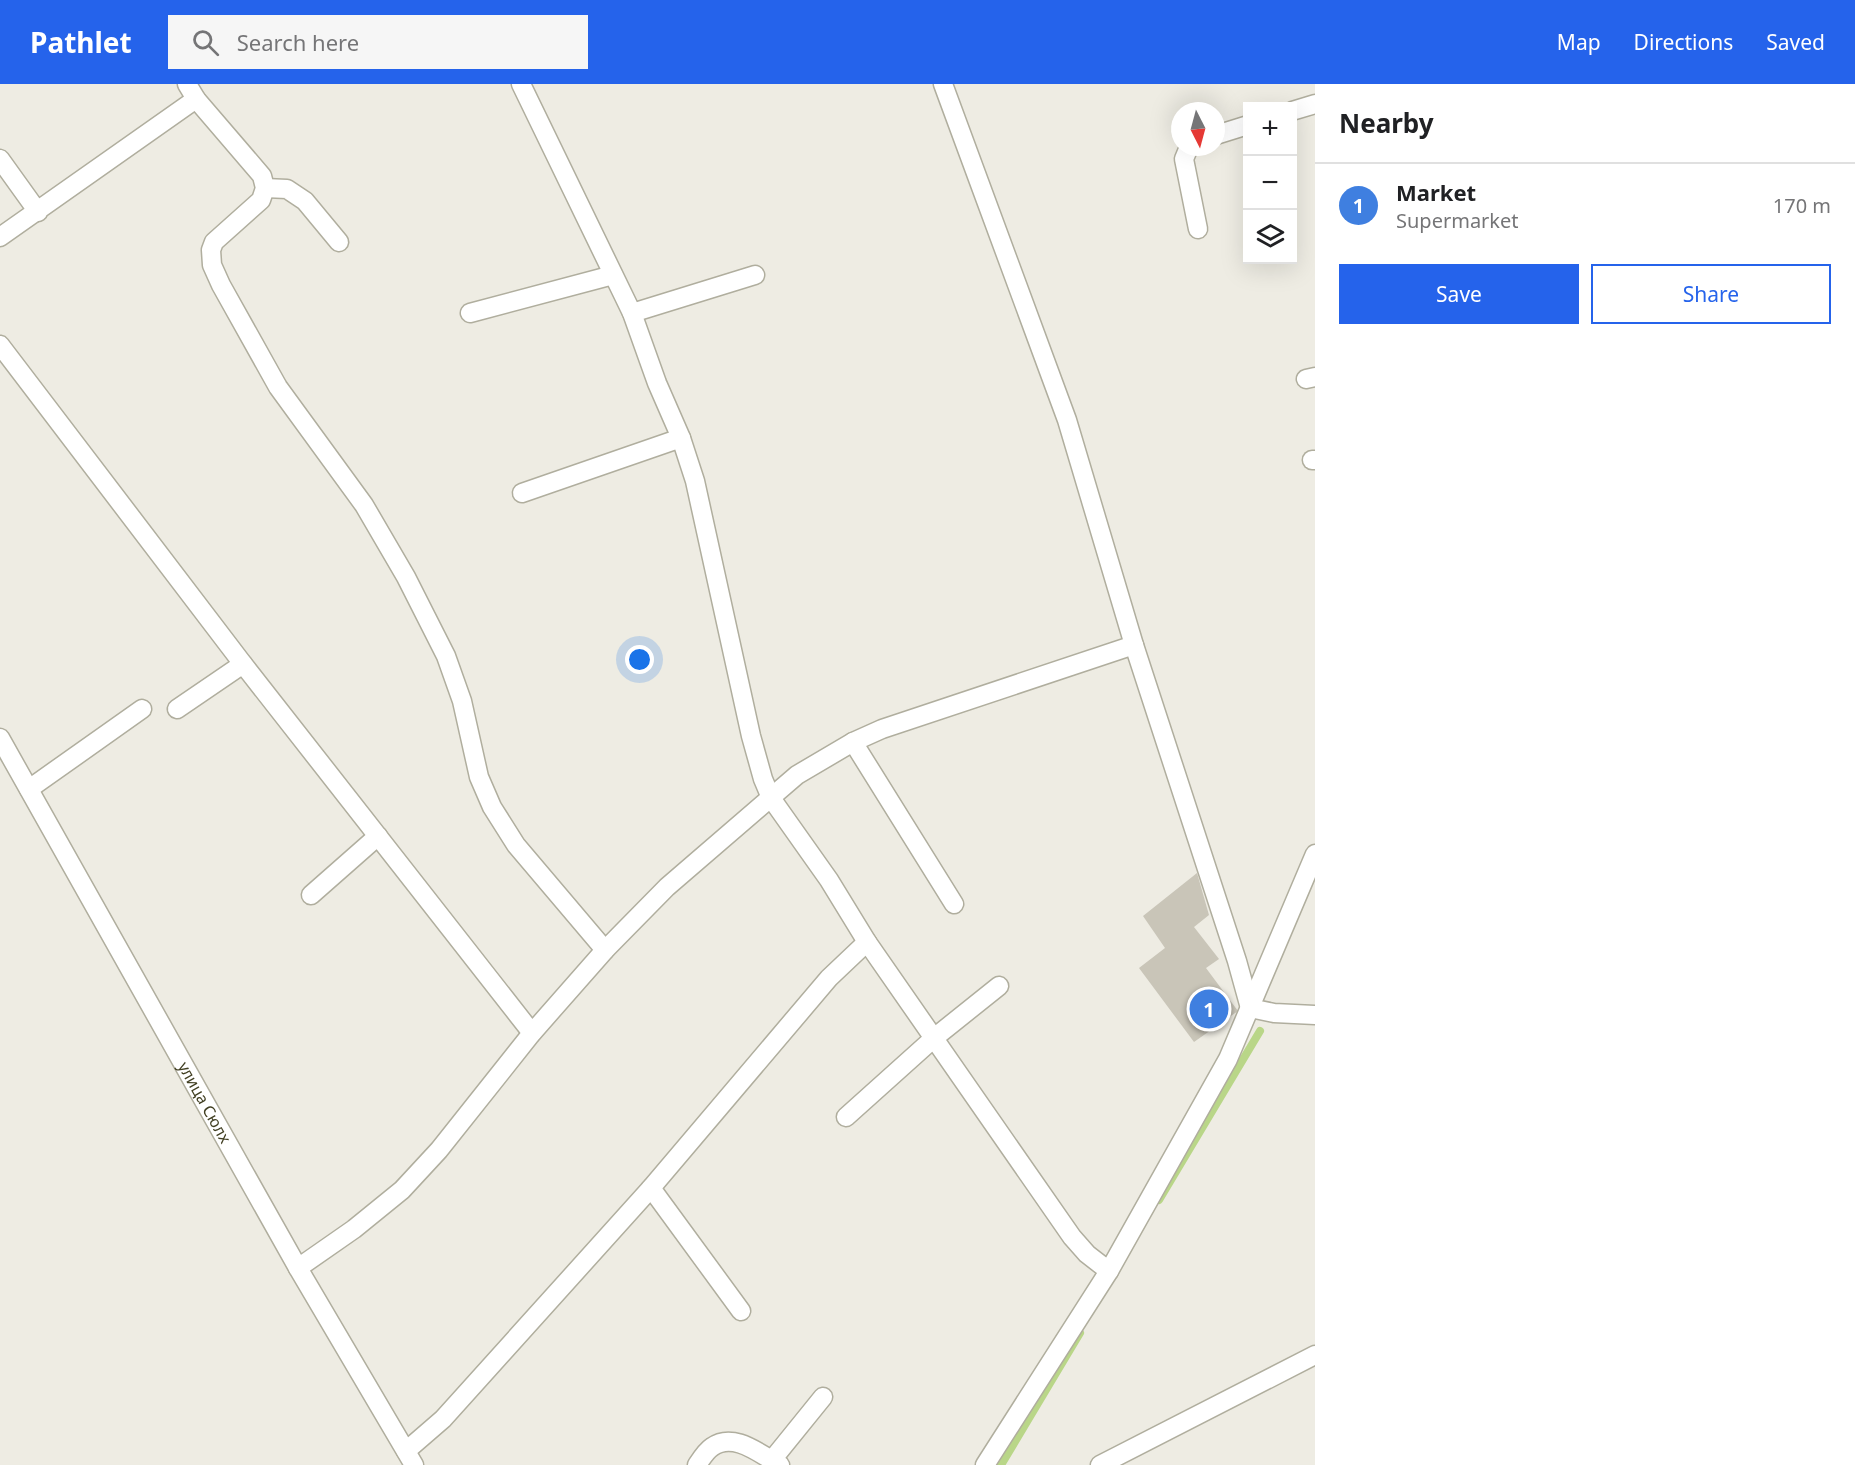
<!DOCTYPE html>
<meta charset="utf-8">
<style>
:root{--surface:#fff;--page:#f6f6f6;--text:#202124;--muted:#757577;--line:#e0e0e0;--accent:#2563eb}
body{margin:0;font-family:"Noto Sans",sans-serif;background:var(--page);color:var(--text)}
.controls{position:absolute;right:18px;top:18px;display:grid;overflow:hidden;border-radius:0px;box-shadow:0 6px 24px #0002}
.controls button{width:54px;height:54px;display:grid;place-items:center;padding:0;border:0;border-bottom:2px solid var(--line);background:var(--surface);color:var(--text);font:30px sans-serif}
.compass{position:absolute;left:1171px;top:18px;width:54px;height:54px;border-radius:50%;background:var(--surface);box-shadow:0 6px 24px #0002;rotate:174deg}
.you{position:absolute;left:640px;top:576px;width:21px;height:21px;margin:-15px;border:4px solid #fff;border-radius:50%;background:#1a73e8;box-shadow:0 0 0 9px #1a73e833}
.badge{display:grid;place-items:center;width:39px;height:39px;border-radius:50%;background:var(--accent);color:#fff;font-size:20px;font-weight:700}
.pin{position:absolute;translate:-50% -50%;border:3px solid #fff;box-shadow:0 2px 6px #0006}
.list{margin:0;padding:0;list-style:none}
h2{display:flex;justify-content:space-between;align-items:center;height:78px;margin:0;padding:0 24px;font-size:26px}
h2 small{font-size:20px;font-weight:400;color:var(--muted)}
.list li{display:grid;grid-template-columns:39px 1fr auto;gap:18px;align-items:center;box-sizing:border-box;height:84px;padding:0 24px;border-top:2px solid var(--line)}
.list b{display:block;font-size:22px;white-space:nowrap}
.list p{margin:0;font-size:20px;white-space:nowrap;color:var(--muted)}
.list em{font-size:20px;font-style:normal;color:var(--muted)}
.actions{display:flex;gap:12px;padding:18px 24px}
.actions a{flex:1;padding:14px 0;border:2px solid var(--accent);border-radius:0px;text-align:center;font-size:21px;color:var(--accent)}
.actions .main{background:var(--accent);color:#fff}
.icon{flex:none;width:33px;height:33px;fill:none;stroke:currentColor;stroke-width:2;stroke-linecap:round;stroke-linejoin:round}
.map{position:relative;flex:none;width:1315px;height:1381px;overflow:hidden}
header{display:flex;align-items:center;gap:36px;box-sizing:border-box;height:84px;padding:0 30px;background:var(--accent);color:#fff}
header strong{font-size:28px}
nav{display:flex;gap:33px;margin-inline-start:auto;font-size:21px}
.search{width:420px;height:54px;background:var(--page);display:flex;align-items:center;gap:15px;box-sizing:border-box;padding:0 21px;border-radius:0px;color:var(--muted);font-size:22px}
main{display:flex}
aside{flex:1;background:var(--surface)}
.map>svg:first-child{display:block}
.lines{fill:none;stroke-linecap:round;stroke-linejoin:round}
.stream{stroke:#b9d688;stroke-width:8}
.building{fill:#c9c5b8}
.minor-casing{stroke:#b0ae9e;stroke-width:21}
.minor{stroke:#fff;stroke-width:18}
.labels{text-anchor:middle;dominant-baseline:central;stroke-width:5;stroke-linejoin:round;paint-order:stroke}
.street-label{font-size:16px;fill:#413f22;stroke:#faf8f4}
</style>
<header>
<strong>Pathlet</strong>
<div class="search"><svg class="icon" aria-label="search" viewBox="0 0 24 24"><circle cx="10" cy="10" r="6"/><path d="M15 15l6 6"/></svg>Search here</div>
<nav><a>Map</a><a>Directions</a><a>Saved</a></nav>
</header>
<main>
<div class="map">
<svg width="1315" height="1381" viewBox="0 0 1315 1381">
<rect width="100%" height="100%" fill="#eeece3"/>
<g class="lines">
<path class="stream" d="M 1159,1116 L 1260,947
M 1001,1381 L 1080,1249"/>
</g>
<path class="building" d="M 1197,789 L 1209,831 L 1194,843 L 1219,875 L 1206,884 L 1238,927 L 1194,958 L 1139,884 L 1165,864 L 1143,832 Z"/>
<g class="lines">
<g class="minor-casing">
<g id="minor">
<path d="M 187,0 L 196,15 L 262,92 L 265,104 L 261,116 L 214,158 L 211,166 L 212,181 L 221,201 L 278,303 L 364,421 L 406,493 L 446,572 L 462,617 L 479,693 L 492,723 L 516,761 L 605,866"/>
<path d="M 521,0 L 632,229 L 657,299 L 681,354 L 695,397 L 751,652 L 763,695 L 771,714 L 829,796 L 867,858 L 1072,1153 L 1087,1170 L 1109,1187"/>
<path d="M 943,0 L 1067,336 L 1134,561 L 1237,877 L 1250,924"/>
<path d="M 1292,27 L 1315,20"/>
<path d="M 1216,51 L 1248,41"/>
<path d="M 1189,63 L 1184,75 L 1198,145"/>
<path d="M 0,75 L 38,128"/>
<path d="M 265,104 L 287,105 L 305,117 L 339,158"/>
<path d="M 0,153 L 196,15"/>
<path d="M 470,229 L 613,191"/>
<path d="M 632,229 L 755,191"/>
<path d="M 0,261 L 243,580 L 532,949"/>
<path d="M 1306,295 L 1315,293"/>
<path d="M 1312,376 L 1315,376"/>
<path d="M 522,409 L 681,354"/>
<path d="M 177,625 L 243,580"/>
<path id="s1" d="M 0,654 L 298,1184 L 414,1381"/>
<path d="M 853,658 L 954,820"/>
<path d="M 29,705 L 142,625"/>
<path d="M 311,811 L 378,752"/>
<path d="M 1250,924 L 1274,929 L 1315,931"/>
<path d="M 846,1033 L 934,954 L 999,902"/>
<path d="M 651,1104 L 741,1227"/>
<path d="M 298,1184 L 354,1145 L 402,1106 L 439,1066 L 532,949 L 605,866 L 667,803 L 797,691 L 853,658 L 882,645 L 1134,561"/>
<path d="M 406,1367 L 443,1335 L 651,1104 L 829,894 L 867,858"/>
<path d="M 772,1376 L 823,1313"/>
<path d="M 697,1381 C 701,1375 706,1367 712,1363 C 734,1347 761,1371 780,1381"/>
<path d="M 985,1381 L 1109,1187 L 1228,975 L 1315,770"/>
<path d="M 1100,1381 L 1315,1271"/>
</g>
</g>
<use href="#minor" class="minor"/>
</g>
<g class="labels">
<g class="street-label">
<text stroke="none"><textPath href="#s1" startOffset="418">улица Сюлх</textPath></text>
</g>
</g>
</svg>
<div class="controls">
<button>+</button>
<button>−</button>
<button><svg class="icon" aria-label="layers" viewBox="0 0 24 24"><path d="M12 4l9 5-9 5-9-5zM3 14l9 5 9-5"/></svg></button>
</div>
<svg class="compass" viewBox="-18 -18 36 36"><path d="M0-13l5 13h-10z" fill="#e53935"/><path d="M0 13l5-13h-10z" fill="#757577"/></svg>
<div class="you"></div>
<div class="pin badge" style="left:1209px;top:925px;background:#3f7fe0">1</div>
</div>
<aside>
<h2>Nearby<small></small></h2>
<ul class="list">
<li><span class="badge" style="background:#3f7fe0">1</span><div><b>Market</b><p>Supermarket</p></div><em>170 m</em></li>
</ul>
<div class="actions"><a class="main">Save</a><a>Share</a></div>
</aside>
</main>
